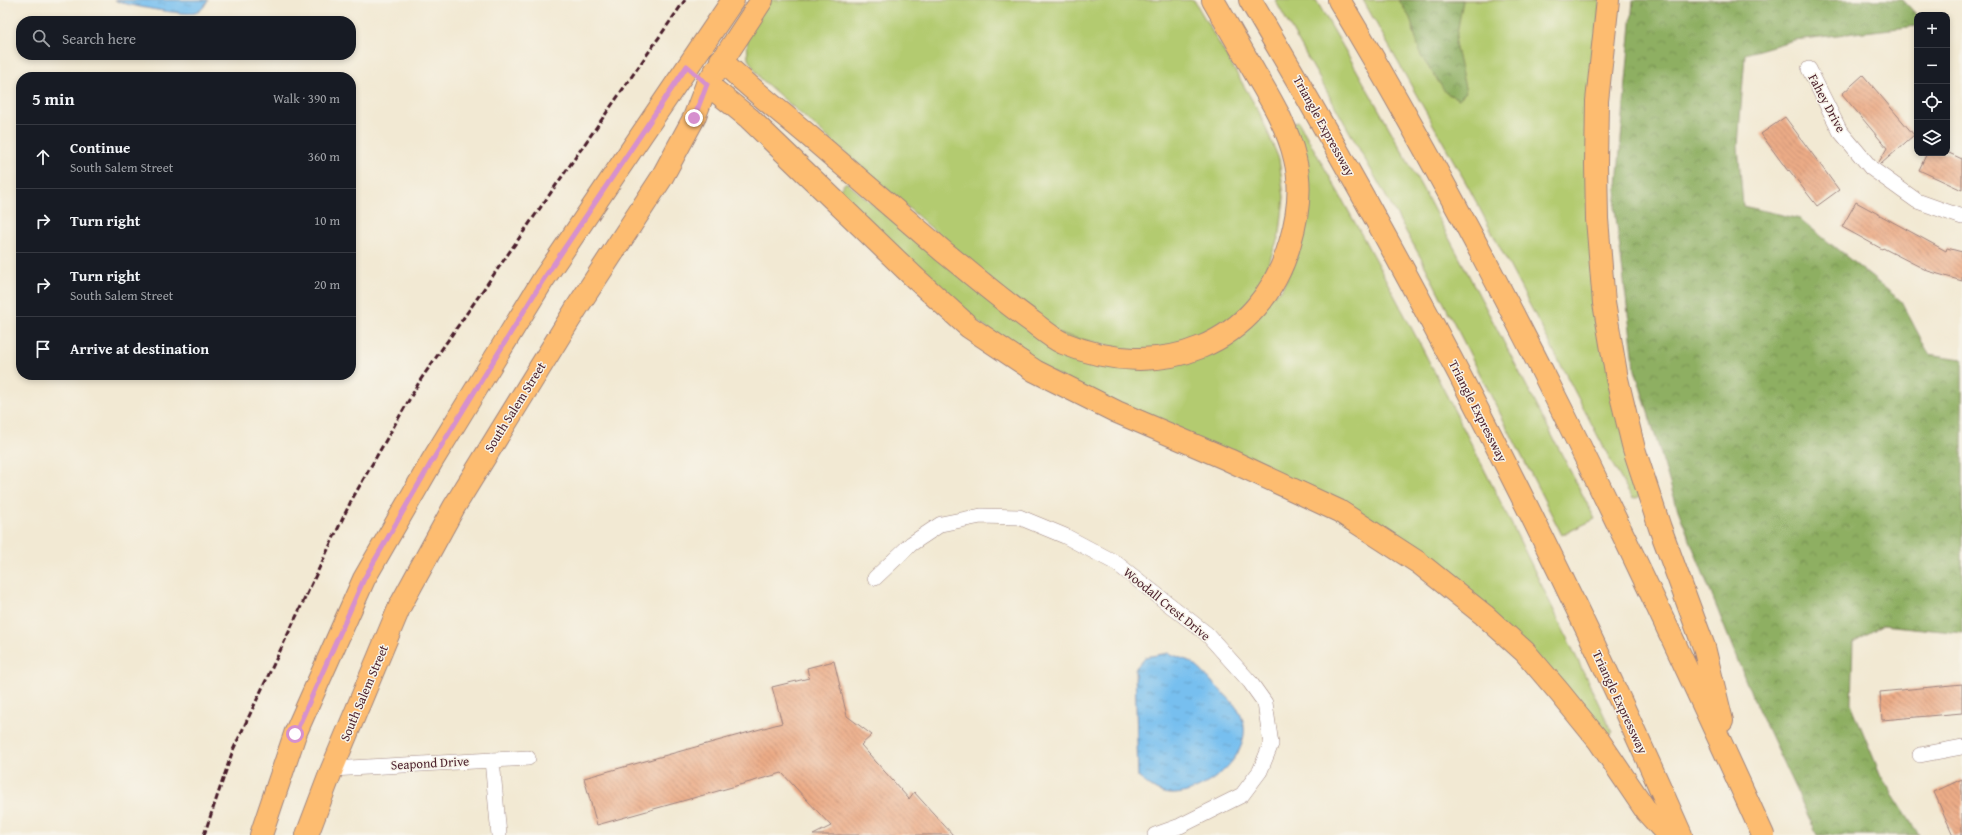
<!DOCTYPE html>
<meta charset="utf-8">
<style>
:root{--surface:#171b24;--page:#20242c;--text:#f1f3f6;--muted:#9ea1a6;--line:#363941}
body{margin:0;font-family:"Gentium Book Plus",serif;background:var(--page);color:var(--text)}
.controls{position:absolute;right:12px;top:12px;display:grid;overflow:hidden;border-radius:8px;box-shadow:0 2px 6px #0003}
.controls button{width:36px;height:36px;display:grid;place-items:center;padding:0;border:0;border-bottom:1px solid var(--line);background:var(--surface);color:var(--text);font:20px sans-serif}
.stop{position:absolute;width:12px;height:12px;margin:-9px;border:3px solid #d690ce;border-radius:50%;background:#fff}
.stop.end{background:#d690ce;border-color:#fff;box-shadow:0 1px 4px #0008}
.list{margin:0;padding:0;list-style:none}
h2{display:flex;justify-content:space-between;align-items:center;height:52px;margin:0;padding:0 16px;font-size:17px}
h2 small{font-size:13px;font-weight:400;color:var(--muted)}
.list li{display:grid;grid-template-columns:26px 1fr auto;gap:12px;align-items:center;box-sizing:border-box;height:64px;padding:0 16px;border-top:1px solid var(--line)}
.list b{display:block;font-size:15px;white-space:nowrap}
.list p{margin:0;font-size:13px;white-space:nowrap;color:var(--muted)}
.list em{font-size:13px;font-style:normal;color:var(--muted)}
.icon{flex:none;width:22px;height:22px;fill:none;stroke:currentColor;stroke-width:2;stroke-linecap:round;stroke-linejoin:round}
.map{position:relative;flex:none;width:1962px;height:835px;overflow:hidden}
.search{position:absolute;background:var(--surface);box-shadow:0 2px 6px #0003;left:16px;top:16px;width:340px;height:44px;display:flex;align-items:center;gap:10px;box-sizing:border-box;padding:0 14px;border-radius:16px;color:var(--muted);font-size:15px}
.panel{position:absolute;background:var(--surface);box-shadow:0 2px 6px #0003;left:16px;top:72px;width:340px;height:308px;border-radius:16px}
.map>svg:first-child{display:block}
.green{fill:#b3cb70;stroke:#7e754e}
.forest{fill:url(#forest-crowns);stroke:#6c6746}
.water{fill:url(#water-ripples);stroke:#606f8d}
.building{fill:url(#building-back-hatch)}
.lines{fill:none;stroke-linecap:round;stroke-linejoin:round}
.street-casing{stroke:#9e847f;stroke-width:16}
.primary-casing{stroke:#9e847f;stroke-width:24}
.highway-casing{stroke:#9e847f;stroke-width:24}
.street{stroke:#fff;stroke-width:15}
.primary{stroke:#fdbc6f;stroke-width:22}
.highway{stroke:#fdbc6f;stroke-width:22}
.rail{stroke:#4a1f2b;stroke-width:3;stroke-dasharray:6 3;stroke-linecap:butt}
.route{stroke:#d690ce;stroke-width:5}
.labels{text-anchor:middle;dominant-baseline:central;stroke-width:3;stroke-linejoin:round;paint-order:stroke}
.street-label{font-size:13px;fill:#4a1f2b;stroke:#f7f3e8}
</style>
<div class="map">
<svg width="1962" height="835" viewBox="0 0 1962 835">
<defs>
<pattern id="forest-crowns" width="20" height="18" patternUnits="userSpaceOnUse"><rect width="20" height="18" fill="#8eaf62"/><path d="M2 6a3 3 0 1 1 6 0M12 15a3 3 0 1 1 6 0" fill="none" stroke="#768e51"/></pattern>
<pattern id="water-ripples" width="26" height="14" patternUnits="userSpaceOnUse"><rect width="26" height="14" fill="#77bfef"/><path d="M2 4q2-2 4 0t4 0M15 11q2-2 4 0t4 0" fill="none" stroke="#649bc2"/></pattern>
<pattern id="building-back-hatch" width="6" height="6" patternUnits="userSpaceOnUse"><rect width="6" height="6" fill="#ecac87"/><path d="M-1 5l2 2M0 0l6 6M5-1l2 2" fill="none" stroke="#c18b6f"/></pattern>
</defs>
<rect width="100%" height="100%" fill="#f7f3e8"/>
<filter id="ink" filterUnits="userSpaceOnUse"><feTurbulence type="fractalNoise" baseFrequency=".025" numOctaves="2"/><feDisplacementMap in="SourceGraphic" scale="8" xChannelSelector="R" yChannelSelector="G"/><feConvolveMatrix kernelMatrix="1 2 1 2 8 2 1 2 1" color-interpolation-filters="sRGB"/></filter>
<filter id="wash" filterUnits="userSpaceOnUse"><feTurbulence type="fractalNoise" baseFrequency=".012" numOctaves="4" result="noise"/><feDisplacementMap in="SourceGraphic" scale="16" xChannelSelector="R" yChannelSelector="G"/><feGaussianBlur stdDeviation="0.9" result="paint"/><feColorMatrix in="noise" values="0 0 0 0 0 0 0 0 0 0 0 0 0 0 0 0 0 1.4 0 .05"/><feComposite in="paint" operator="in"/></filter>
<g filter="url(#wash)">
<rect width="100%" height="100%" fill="#f2e9d3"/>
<path class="green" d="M 766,0 L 1194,0 L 1259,112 L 1279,159 L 1284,197 L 1280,233 L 1266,270 L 1246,305 L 1218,328 L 1182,345 L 1143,353 L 1063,335 L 1017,303 L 761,79 L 748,59 L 747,38 Z
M 1275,0 L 1316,0 C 1416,169 1505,344 1595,519 L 1562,535 L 1422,260 Z
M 1363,0 L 1600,0 L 1588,151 L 1639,497 L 1633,499 L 1614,467 L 1470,190 Z
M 1298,121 C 1412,320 1514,525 1612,732 L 1604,737 L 1434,565 L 1049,371 L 965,313 L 838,191 L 846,182 L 1009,317 L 1165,366 L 1281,290 L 1294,263 L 1304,236 L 1309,200 L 1293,123 Z"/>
<path class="forest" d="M 1399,0 L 1463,0 L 1455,44 L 1466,92 L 1459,99 L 1446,93 L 1421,56 L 1410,18 Z
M 1633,0 L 1903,0 L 1917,15 L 1917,26 L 1794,40 L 1745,54 L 1738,146 L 1743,206 L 1800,219 L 1901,301 L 1929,354 L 1962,359 L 1962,633 L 1883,625 L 1853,642 L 1851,703 L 1881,776 L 1919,835 L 1817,835 L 1751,694 L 1678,510 L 1635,370 L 1615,209 Z"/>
<path class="water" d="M 115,0 L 208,0 C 205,5 202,11 195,13 C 186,16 122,5 115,0 Z
M 1169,653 C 1175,656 1182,658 1189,661 C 1198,666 1208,678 1216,686 C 1226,696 1239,706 1243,721 C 1253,757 1202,796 1170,794 C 1158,794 1147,784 1138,777 L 1135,669 L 1145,657 Z"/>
<g id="blocks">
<path class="building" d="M 1863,75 L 1914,135 L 1881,164 L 1879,162 L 1887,148 L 1842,94 Z
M 1785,117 L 1839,190 L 1817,206 L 1789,170 L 1788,171 L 1761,134 Z
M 1927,153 L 1949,153 L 1962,159 L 1962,190 L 1919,170 Z
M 1856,202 L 1946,251 L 1947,248 L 1962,252 L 1962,281 L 1928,271 L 1883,248 L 1882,249 L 1842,227 Z
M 834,661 L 847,716 L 872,735 L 861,745 L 909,799 L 914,792 L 953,835 L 813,835 L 831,826 L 782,773 L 597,825 L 584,778 L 782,723 L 772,687 L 809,678 L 807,668 Z
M 1962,684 L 1962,713 L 1882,720 L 1880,692 Z
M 1962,779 L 1962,835 L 1953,835 L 1934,792 Z"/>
</g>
</g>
<g filter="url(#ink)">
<use href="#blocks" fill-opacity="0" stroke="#9e847f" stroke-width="1"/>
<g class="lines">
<g class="street-casing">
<path id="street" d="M 1809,69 L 1840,131 L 1871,168 L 1917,201 L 1962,217
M 875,578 L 911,544 L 941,524 L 981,516 L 1019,517 L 1065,536 L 1116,563 L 1207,634 L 1250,682 L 1265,703 L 1271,744 L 1260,771 L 1242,795 L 1180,826 L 1155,835
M 1920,755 L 1962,747
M 492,760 L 499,835
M 332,769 L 528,758"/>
</g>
<g class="primary-casing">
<path id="primary" d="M 261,835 L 295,734 L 364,579 L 432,461 L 543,280 L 733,0
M 307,835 L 332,769 L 400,606 L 454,507 L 576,309 L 661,179 L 694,118 L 707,84 L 762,0"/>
</g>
<g class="highway-casing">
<path id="highway" d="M 1250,0 C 1410,269 1555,548 1681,835
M 1339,0 C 1499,268 1634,551 1763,835
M 1608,0 L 1597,101 L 1596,164 L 1597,219 L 1604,303 L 1617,379 L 1634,449 L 1660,528 L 1704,647 L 1722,721
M 721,60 C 748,87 779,110 808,135 C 853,174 899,213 944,252 C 974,276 1003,301 1034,323 C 1043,330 1052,338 1063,343 C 1159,383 1260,347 1290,243 C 1298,216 1302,187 1295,159 C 1288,128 1271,100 1255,73 C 1241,49 1227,24 1213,0
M 707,84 L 749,118 L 916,279 L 969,327 L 1035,371 L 1117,412 L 1229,460 L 1339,511 L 1419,563 L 1484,615 L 1525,652 L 1560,693 L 1599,741 L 1647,812 L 1668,835"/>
</g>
<use href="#street" class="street"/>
<use href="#primary" class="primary"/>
<use href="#highway" class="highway"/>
<path class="rail" d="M 204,835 L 233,750 L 351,501 L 421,379 L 685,0"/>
</g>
</g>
<g class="lines" filter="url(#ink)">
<path class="route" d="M 295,734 L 364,579 L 432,461 L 543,280 L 687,66 L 707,84 L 694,118"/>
</g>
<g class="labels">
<g class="street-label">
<text transform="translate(1827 103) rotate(62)">Fahey Drive</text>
<text transform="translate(1324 126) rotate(61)">Triangle Expressway</text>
<text transform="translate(515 407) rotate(-58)">South Salem Street</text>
<text transform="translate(1478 411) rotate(63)">Triangle Expressway</text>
<text transform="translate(1167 604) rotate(39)">Woodall Crest Drive</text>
<text transform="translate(364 693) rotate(-67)">South Salem Street</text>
<text transform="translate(1620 702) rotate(65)">Triangle Expressway</text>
<text transform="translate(430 763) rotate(-3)">Seapond Drive</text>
</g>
</g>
</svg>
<div class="controls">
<button>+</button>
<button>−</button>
<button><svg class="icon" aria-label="locate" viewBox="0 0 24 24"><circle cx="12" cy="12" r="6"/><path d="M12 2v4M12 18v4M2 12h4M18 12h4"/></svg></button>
<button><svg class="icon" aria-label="layers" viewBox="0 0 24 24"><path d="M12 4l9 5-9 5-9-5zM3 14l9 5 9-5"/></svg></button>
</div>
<div class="stop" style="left:295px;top:734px"></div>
<div class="stop end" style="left:694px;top:118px"></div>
<div class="search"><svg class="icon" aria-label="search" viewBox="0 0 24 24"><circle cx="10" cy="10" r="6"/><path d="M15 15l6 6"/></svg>Search here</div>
<section class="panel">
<h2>5 min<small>Walk · 390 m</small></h2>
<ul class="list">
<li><svg class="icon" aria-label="ahead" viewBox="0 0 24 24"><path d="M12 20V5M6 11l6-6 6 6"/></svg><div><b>Continue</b><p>South Salem Street</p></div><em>360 m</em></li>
<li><svg class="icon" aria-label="right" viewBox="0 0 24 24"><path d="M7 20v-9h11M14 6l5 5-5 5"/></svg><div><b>Turn right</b></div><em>10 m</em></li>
<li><svg class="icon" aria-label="right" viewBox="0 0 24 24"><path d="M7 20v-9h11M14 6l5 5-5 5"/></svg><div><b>Turn right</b><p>South Salem Street</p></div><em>20 m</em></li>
<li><svg class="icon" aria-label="arrive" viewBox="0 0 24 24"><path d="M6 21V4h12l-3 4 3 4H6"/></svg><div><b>Arrive at destination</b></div></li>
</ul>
</section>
</div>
